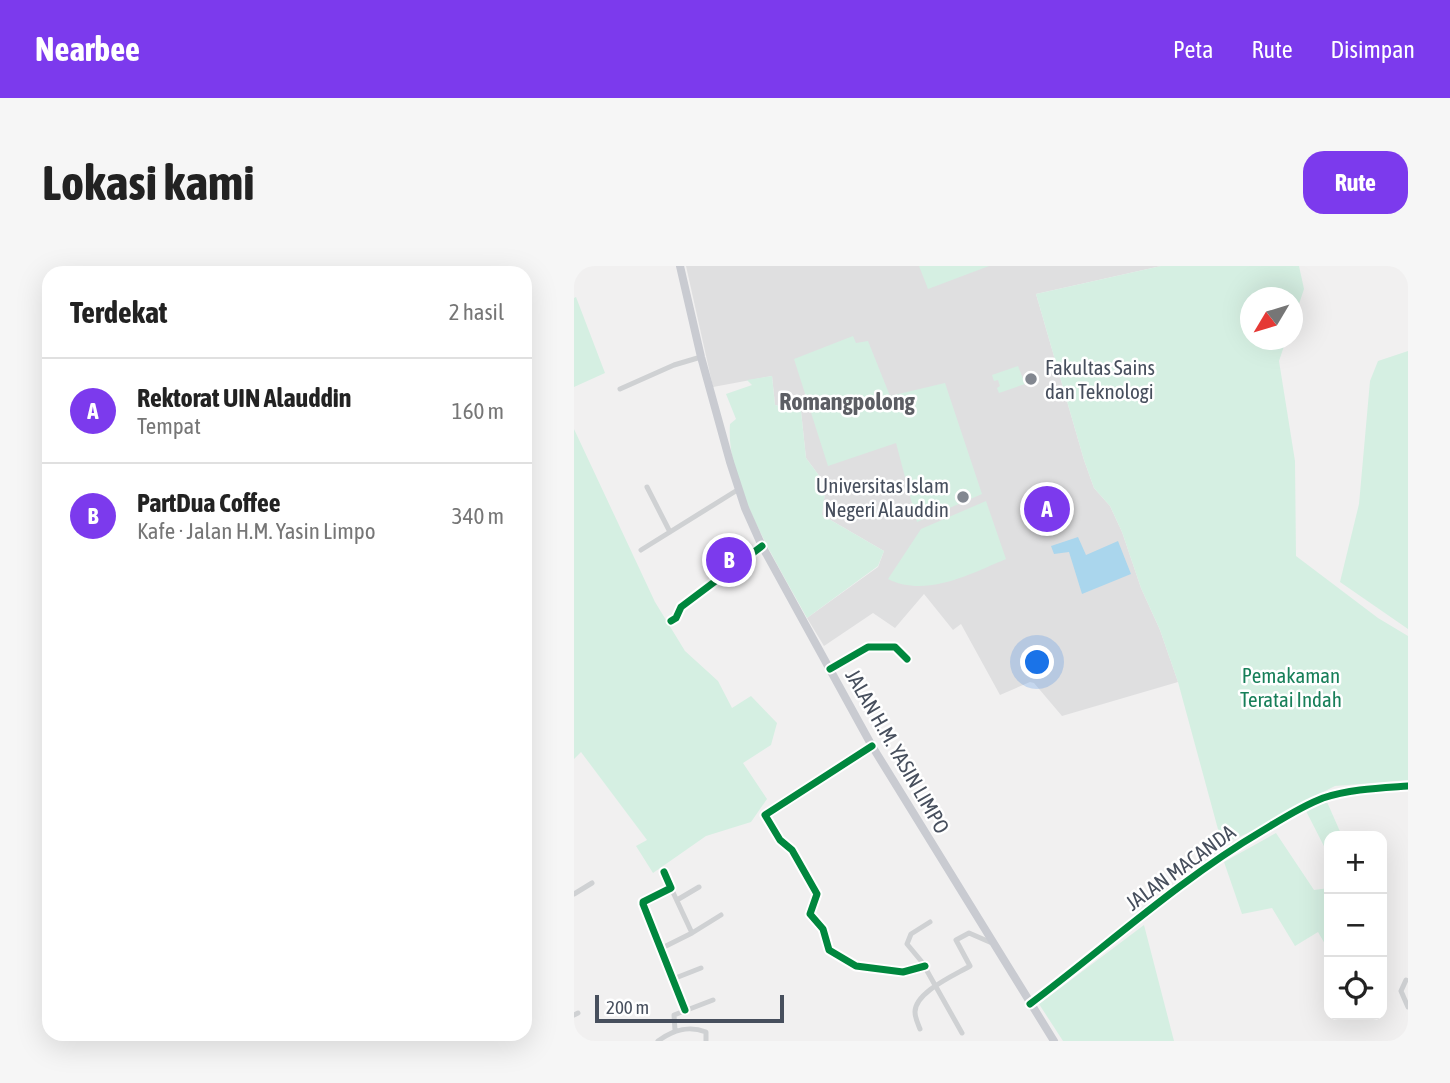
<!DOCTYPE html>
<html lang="id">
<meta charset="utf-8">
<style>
:root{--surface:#fff;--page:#f6f6f6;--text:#222;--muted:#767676;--line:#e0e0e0;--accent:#7c3aed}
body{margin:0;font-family:"Asap Condensed",sans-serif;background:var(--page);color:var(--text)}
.controls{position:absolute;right:21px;bottom:21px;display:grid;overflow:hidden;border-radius:14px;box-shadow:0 7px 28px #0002}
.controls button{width:63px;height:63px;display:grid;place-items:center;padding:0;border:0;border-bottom:2px solid var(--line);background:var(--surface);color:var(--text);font:35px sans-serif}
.compass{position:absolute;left:666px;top:21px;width:63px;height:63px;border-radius:50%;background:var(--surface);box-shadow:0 7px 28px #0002;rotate:232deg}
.scale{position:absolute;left:21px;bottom:18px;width:189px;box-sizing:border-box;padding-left:7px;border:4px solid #474f5d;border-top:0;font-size:19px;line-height:24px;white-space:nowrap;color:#474f5d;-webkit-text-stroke:5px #fff;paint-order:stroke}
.you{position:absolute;left:464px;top:397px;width:24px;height:24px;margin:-18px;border:5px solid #fff;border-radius:50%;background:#1a73e8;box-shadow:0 0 0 10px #1a73e833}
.badge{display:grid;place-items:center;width:46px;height:46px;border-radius:50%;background:var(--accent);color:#fff;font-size:23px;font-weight:700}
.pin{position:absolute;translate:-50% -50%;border:4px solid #fff;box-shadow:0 2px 7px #0006}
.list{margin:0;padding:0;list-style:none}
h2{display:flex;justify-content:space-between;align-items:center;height:91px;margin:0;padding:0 28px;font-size:30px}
h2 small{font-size:23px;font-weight:400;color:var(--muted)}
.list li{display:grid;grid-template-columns:46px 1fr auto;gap:21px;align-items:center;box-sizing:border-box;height:105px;padding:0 28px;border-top:2px solid var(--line)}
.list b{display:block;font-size:26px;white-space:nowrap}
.list p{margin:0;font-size:23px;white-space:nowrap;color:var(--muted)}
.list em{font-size:23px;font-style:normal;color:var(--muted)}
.icon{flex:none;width:38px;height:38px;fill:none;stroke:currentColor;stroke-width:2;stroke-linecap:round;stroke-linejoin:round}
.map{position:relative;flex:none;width:834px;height:775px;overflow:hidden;border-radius:21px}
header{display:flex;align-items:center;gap:42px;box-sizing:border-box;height:98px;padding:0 35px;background:var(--accent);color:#fff}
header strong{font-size:33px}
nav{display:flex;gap:38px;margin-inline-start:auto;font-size:24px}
.intro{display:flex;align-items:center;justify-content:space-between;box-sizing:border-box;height:168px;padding:0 42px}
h1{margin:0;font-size:49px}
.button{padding:18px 32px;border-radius:21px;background:var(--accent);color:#fff;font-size:24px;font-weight:700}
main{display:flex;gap:42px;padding:0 42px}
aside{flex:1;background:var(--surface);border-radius:21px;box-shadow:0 7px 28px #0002}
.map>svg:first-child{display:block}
.education{fill:#dfdfe0}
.green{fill:#d5efe2}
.water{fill:#aad6ed}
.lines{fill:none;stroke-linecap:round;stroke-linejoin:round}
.minor{stroke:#cfd1d3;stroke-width:5}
.tertiary{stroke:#cfd1d3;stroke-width:6}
.primary{stroke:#c9cbd1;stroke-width:8}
.cycleway-casing{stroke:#fff;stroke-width:11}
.cycleway{stroke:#00873e;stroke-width:7}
.poi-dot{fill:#828790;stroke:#fff;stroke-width:2.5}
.labels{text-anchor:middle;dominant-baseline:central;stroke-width:5;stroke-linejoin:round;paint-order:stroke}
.poi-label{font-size:21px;fill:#474f5d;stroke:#fff;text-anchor:start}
.park-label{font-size:21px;fill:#177f59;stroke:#fff}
.street-label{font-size:21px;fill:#474f5d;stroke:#fff}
.quarter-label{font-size:24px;font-weight:bold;fill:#5c5e64;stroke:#fff}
</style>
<header>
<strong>Nearbee</strong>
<nav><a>Peta</a><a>Rute</a><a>Disimpan</a></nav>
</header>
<div class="intro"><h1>Lokasi kami</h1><a class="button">Rute</a></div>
<main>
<aside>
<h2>Terdekat<small>2 hasil</small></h2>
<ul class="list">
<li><span class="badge">A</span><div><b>Rektorat UIN Alauddin</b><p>Tempat</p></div><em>160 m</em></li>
<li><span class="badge">B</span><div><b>PartDua Coffee</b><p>Kafe · Jalan H.M. Yasin Limpo</p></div><em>340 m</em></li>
</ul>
</aside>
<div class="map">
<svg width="834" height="775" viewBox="0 0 834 775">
<rect width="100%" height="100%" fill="#f1f0f0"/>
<path class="education" d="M 112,0 L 587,0 L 462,28 L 510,194 L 520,222 L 536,240 L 548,266 L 567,322 L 586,364 L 604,416 L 488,450 L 460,417 L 456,416 L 426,429 L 387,358 L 379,364 L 350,328 L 321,362 L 299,347 L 250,380 L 233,352 L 304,301 L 310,285 L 248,249 L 252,219 L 232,192 L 227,145 L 201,139 L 198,110 L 139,121 Z"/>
<path class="green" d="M 345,0 L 415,0 L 354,23 Z
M 587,0 L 725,0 L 730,23 L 719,56 L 718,32 L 676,32 L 676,74 L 712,74 L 705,95 L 721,195 L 722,290 L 804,352 L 834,370 L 834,514 L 761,520 L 719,541 L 681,564 L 648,578 L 604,416 L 586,364 L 567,322 L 548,266 L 536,240 L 520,222 L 510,194 L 462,28 Z
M 2,31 L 31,107 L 0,121 L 0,32 Z
M 279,70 L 282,77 L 294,75 L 316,130 L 371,117 L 408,228 L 343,256 L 322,177 L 254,200 L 220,93 Z
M 834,85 L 834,363 L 766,316 L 785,238 L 796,115 L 804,95 Z
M 444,100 L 451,118 L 425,127 L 423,122 L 426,120 L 424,114 L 420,115 L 418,109 Z
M 198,110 L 201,139 L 227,145 L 232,192 L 252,219 L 248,249 L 310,285 L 304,300 L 233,352 C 205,300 151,217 156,158 L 162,153 L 152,128 L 178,119 L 173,114 Z
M 0,163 L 81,336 L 111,385 L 144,415 L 158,442 L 177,430 L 203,457 L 197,479 L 169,497 L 193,533 L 177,556 L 132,570 L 79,607 L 62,580 L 73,574 L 7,486 L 0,493 Z
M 412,235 L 432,293 C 396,308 352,332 314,313 L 347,263 Z
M 753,536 L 768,570 L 755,570 L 755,590 L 732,545 Z
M 702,567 L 740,624 L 755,622 L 755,685 L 744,666 L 721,680 L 698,642 L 668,648 L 650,596 Z
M 570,659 L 600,775 L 489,775 L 465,738 Z"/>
<path class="water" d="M 504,271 L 512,289 L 544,275 L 557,308 L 508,328 L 495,286 L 480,288 L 477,280 Z"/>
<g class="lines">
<path class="minor" d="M 46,123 L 100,99 L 127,91
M 73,221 L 96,266
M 67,284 L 165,223
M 97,355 L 102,352 L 107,341 L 188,280
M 256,403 L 294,381 L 321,381 L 333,393
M 298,480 L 191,549 L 206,574 L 218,584 L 243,628 L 236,648 L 249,663 L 255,684 L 282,700 L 329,706 L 351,700
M 90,606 L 97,622 L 69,636 L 69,638 L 111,744
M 97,622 L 118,667 L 147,649
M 0,628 L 18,617
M 103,634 L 125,621
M 356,656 L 337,668 L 333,678 L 348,696 L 388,767
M 88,682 L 118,667
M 99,713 L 127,702
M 832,714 L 827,725 L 834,741
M 0,749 L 4,747
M 346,763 C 344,758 341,752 341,746 C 341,726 381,709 396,700 L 382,674 L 395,667 L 418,677
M 101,764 L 100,749 L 139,734
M 84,775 C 99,764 114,759 132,766 L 132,775"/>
<path class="tertiary" d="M 456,738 C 533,680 605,614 688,565 C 708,553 728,540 749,532 C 776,523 806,522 834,520"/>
<path class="primary" d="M 106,0 L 127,91 L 156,196 L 171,242 L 188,280 L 298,480 L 480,775"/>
<g class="cycleway-casing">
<path id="cycleway" d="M 97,355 L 102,352 L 107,341 L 188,280
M 256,403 L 294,381 L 321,381 L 333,393
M 298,480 L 191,549 L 206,574 L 218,584 L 243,628 L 236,648 L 249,663 L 255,684 L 282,700 L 329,706 L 351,700
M 90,606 L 97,622 L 69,636 L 69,638 L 111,744
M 456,738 C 533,680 605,614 688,565 C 708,553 728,540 749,532 C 776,523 806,522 834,520"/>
</g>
<use href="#cycleway" class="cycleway"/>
</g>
<g class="poi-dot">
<circle cx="457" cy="113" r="7"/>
<circle cx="389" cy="231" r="7"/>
</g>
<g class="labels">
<g class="poi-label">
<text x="471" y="101">Fakultas Sains<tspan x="471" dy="24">dan Teknologi</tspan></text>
<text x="375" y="219" text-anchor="end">Universitas Islam<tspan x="375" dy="24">Negeri Alauddin</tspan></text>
</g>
<g class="park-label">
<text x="717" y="409">Pemakaman<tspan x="717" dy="24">Teratai Indah</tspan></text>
</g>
<g class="street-label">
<text transform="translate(324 485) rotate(60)">JALAN H.M. YASIN LIMPO</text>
<text transform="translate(606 601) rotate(-36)">JALAN MACANDA</text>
</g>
<g class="quarter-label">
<text x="273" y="135">Romangpolong</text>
</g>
</g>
</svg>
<div class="controls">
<button>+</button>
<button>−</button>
<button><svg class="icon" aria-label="locate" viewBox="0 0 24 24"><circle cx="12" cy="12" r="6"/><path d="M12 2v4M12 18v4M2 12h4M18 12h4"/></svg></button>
</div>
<svg class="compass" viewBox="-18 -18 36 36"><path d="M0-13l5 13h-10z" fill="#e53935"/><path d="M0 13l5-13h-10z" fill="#767676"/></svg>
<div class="scale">200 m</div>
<div class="you"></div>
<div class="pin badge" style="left:473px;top:243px">A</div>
<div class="pin badge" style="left:155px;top:294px">B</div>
</div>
</main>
